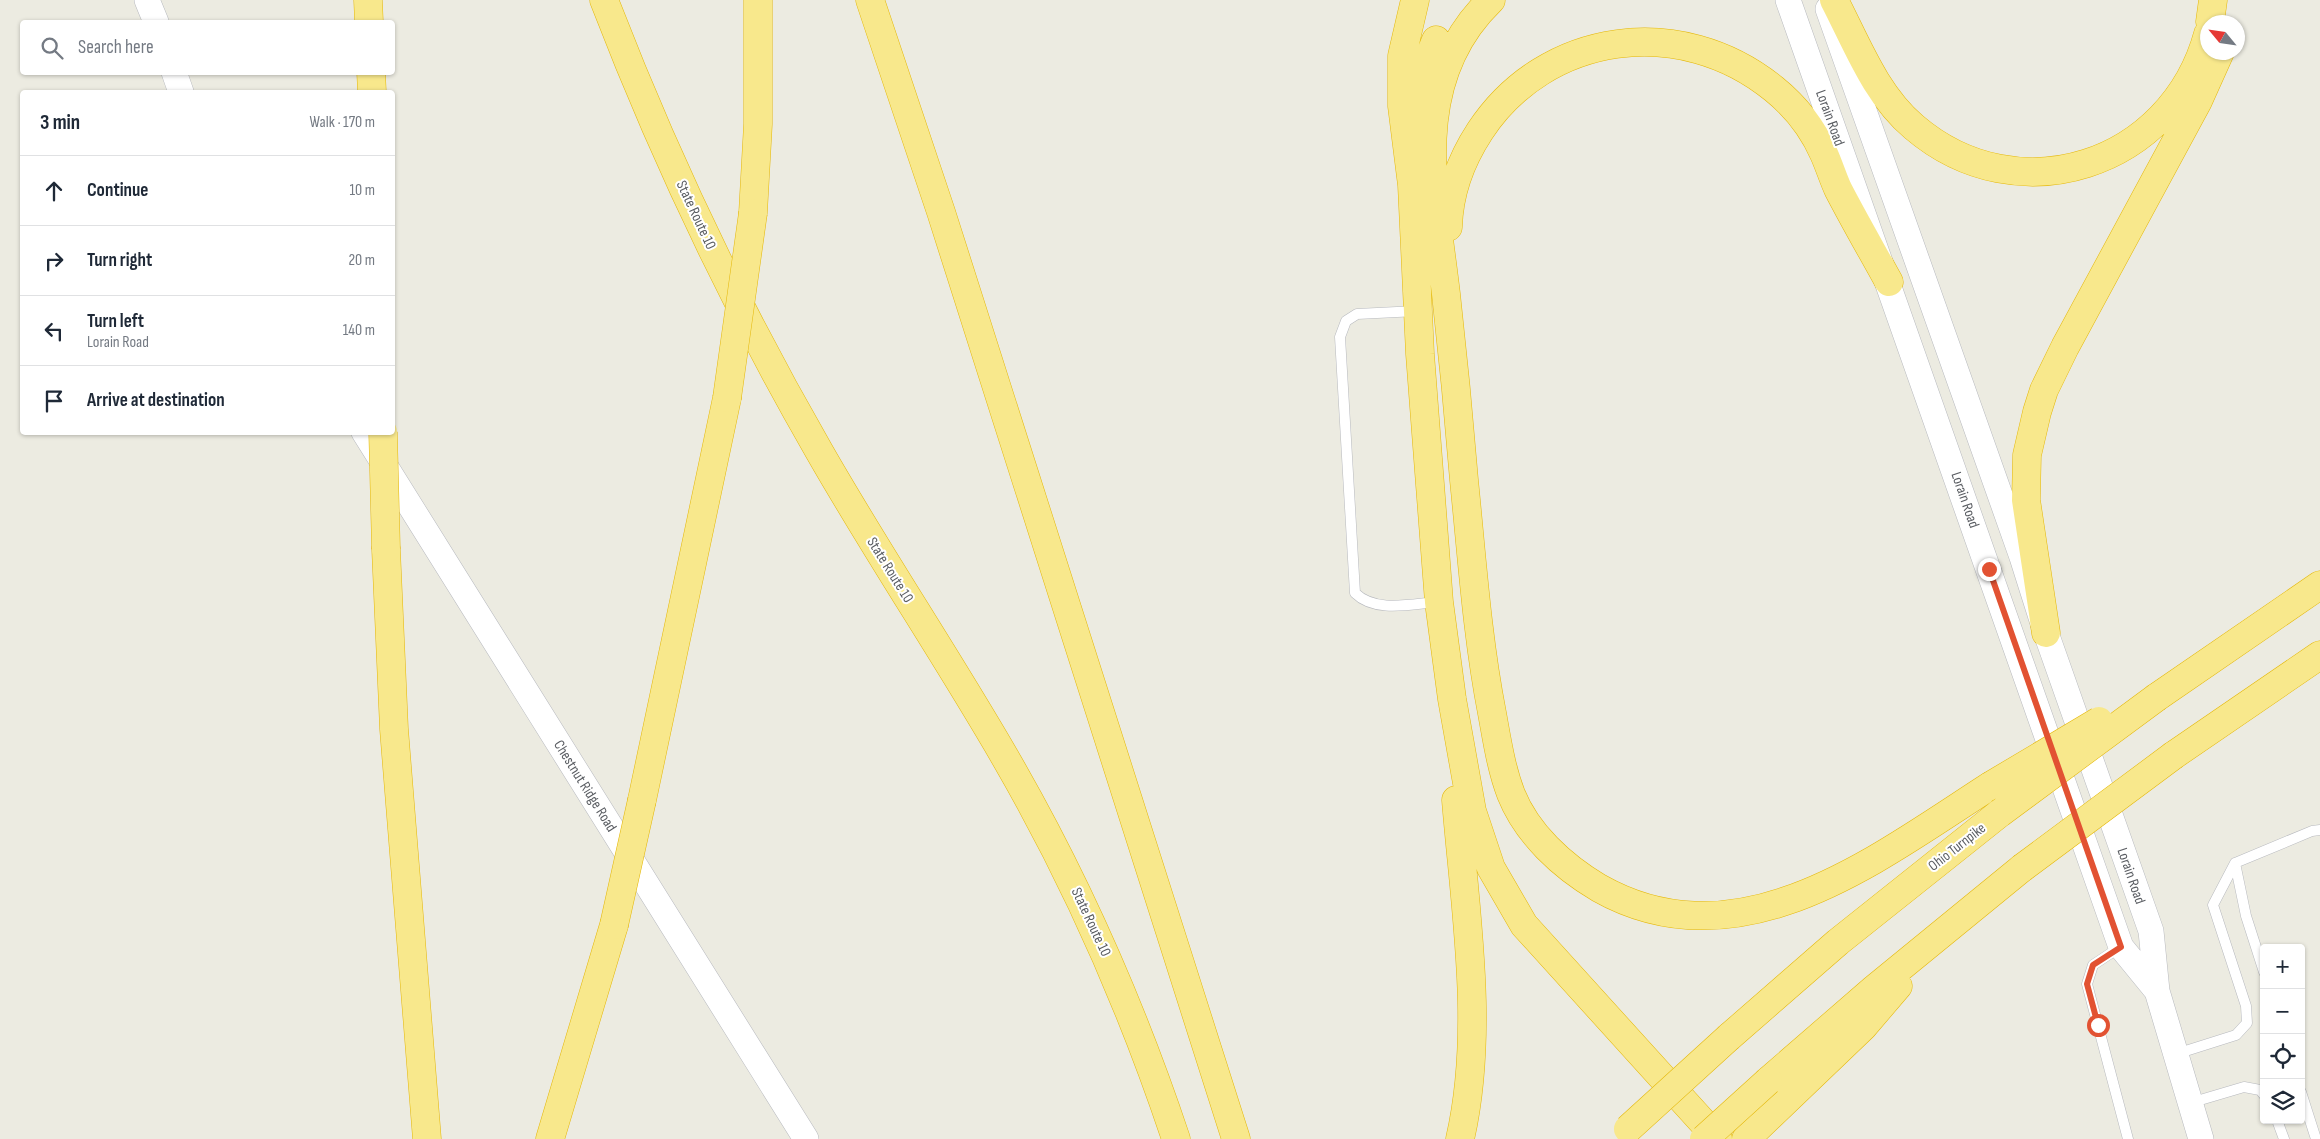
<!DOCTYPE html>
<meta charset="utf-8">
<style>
:root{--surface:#fff;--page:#f2f2f3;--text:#1f2937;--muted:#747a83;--line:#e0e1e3}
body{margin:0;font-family:"Sofia Sans Condensed",sans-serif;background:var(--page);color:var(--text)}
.controls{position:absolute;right:15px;bottom:15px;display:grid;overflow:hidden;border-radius:5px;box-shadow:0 1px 4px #0004}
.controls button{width:45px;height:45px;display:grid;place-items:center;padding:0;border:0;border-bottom:1px solid var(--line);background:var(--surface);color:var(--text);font:25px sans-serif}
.compass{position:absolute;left:2200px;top:15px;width:45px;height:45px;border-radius:50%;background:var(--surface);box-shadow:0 1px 4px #0004;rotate:299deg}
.stop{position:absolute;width:15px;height:15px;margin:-11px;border:4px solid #e25232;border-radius:50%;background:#fff}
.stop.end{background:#e25232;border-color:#fff;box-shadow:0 1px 5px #0008}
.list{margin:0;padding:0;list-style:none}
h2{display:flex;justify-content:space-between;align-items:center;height:65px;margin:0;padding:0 20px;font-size:21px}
h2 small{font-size:16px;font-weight:400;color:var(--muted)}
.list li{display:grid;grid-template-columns:32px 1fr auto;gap:15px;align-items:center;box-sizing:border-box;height:70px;padding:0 20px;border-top:1px solid var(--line)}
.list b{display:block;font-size:19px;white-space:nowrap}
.list p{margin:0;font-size:16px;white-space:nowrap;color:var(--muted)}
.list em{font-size:16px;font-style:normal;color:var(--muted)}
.icon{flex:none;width:28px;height:28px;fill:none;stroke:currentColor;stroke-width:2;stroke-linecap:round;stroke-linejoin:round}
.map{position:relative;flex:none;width:2320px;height:1139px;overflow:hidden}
.search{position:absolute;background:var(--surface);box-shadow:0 1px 4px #0004;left:20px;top:20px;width:375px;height:55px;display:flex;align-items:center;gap:12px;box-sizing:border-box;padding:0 18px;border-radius:5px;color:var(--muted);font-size:19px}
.panel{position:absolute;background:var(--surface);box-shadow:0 1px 4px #0004;left:20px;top:90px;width:375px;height:345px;border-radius:5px}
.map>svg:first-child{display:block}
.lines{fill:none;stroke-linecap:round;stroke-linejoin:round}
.service-casing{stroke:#b7b9be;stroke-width:11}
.tertiary-casing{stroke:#b7b9be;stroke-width:26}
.motorway-casing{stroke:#e4b709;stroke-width:29}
.service{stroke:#fff;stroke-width:10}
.tertiary{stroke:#fff;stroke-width:25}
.motorway{stroke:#f8e88c;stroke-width:28}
.motorway-bridge-casing{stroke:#e4b709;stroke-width:29;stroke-linecap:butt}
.motorway-bridge{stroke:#f8e88c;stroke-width:28}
.route{stroke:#e25232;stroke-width:6}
.labels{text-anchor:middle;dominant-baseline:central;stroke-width:4;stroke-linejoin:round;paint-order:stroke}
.street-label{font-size:15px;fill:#5a5d62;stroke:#fff}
</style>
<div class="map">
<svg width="2320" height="1139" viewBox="0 0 2320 1139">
<rect width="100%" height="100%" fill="#ecebe1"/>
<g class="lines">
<g class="service-casing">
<path id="service" d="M 1417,311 L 1357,314 L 1346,321 L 1340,337 L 1355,593 C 1375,613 1411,604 1437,602
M 2235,863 L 2246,916 L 2264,972
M 2120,947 L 2093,965 L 2087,984 L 2128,1139
M 2176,1054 L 2236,1035 L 2247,1023 L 2246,1006 L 2213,905 L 2235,863 L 2312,831 L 2320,830
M 2301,1092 L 2316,1139
M 2190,1103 L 2244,1087 L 2260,1090 L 2264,1095
M 2277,1120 L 2284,1139"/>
</g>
<g class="tertiary-casing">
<path id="tertiary" d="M 147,0 L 156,22
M 1788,0 L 2121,947 L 2157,991
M 1828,9 L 2022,557 L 2046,633 L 2151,931 L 2157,991 L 2201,1139
M 174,72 L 181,92
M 364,432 L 806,1139"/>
</g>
<g class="motorway-casing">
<path id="motorway" d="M 368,0 L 369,22
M 604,0 C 664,156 736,307 819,451 C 879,556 946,655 1006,759 C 1076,880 1132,1007 1176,1139
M 870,0 L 941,212 L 1236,1139
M 1415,0 L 1402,56 L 1402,106 L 1412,185 L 1420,354 L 1439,602 L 1452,699 L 1472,811 L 1491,868 L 1524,925 L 1718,1139
M 1491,0 C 1407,81 1434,191 1446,294 C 1453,356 1459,418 1464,480 C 1472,558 1477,636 1492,713 C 1497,740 1501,768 1511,794 C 1527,834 1562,866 1599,888 C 1739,967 1875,860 1990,786
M 1834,0 C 1857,44 1875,94 1914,127 C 2018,216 2172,166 2208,34
M 2210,22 L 2213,0
M 371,72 L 372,92
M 1415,119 L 1422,75 L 1436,40
M 753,213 L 758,124 L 758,0
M 1448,227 C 1449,192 1461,160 1480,131 C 1546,31 1681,13 1774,89 C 1795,106 1813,129 1824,154 C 1829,165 1833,178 1838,189 C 1854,220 1872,251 1889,282
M 386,549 L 394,729 L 427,1139
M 2046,633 L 2026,500 L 2027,455 L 2037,412 L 2044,390 L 2065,347 L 2198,101 L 2220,52
M 2157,697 L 2320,585
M 2174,755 L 2320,655
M 642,800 L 727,398
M 1456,800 C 1465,910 1485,1030 1460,1139
M 1729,1037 L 1838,942 L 2000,813
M 1768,1081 L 1874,989 L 2022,868
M 550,1139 L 614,925
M 1746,1139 L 1863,1027 L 1898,986"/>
</g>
<use href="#service" class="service"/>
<use href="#tertiary" class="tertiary"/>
<use href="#motorway" class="motorway"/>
<g class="motorway-bridge-casing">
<path id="motorway-bridge" d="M 727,398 L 753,213
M 383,432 L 386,549
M 1990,786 L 2099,721
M 2000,813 L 2157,697
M 2022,868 L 2174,755
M 614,925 L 642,800
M 1628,1129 L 1729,1037
M 1704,1139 L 1768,1081"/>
</g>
<use href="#motorway-bridge" class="motorway-bridge"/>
</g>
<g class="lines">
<path class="route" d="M 1989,569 L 2121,947 L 2093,965 L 2087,984 L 2098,1025"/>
</g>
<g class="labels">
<g class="street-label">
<text transform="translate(1830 118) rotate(70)">Lorain Road</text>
<text transform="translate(696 215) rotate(65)">State Route 10</text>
<text transform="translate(1965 500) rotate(71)">Lorain Road</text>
<text transform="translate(890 570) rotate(58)">State Route 10</text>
<text transform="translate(585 786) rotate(58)">Chestnut Ridge Road</text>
<text transform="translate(1957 847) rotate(-38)">Ohio Turnpike</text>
<text transform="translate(2131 876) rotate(71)">Lorain Road</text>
<text transform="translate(1091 922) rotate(65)">State Route 10</text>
</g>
</g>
</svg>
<div class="controls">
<button>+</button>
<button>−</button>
<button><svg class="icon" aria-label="locate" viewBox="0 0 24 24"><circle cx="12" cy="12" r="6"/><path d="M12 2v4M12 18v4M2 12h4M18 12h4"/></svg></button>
<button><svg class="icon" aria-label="layers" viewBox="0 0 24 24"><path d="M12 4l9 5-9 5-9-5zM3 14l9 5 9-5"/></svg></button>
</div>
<svg class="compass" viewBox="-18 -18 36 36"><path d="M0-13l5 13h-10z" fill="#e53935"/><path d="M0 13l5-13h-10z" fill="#747a83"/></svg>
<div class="stop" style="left:2098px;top:1025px"></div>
<div class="stop end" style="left:1989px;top:569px"></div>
<div class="search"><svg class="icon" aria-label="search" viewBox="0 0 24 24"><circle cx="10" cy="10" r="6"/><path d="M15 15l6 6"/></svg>Search here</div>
<section class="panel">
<h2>3 min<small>Walk · 170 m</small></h2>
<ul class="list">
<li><svg class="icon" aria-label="ahead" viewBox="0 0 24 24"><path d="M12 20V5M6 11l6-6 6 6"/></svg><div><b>Continue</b></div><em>10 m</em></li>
<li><svg class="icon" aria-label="right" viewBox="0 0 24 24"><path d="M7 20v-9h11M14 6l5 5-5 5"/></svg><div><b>Turn right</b></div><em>20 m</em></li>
<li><svg class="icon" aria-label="left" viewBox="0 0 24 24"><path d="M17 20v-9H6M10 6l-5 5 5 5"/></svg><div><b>Turn left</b><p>Lorain Road</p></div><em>140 m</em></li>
<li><svg class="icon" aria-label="arrive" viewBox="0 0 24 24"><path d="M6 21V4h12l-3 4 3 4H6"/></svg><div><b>Arrive at destination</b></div></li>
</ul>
</section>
</div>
